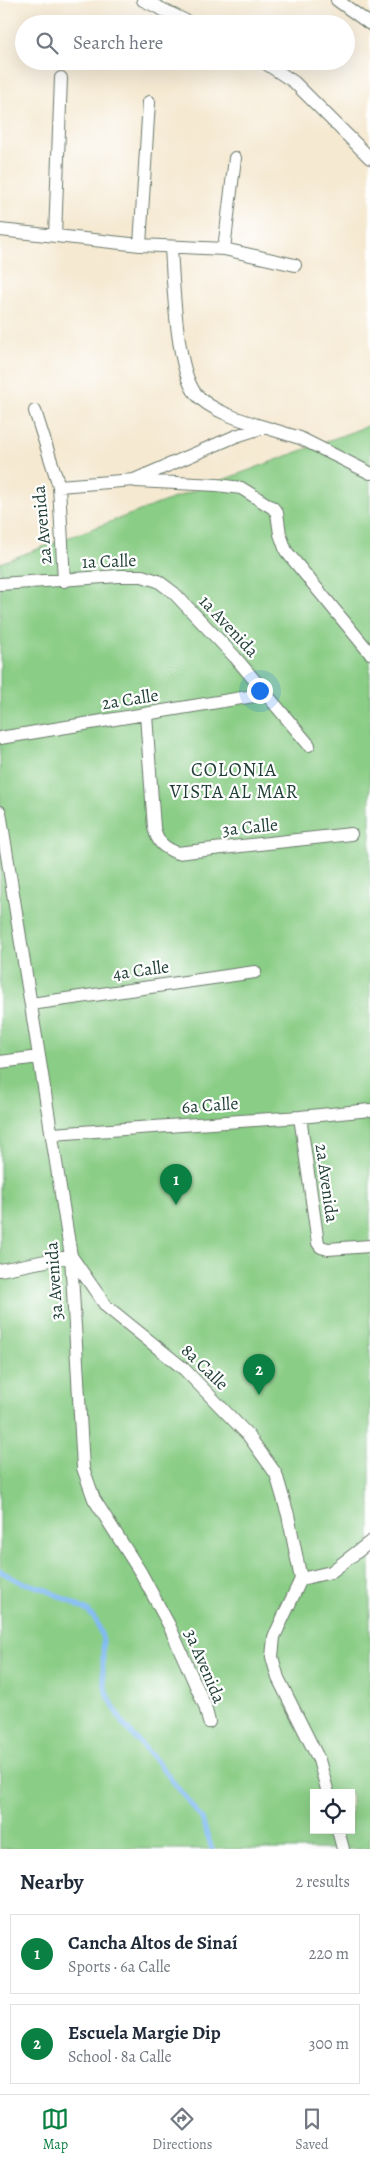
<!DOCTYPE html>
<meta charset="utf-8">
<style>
:root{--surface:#fff;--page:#f2f2f3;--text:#1f2937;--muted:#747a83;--line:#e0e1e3;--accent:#0b8043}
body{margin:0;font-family:Alegreya,serif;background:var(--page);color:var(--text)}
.controls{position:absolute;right:15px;bottom:15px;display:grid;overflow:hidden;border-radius:0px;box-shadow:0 5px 20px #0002}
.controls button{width:45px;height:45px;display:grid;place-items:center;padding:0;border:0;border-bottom:1px solid var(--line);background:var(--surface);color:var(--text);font:25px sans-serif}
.you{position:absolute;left:259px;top:690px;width:18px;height:18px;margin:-12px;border:4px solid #fff;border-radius:50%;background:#1a73e8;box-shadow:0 0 0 8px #1a73e833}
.badge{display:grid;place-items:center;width:32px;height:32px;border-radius:50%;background:var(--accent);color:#fff;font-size:16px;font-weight:700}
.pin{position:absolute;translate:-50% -41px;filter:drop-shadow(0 1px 2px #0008)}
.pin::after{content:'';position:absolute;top:26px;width:18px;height:15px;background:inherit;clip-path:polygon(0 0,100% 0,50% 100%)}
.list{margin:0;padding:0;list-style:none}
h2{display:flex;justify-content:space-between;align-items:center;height:65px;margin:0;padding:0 20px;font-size:21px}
h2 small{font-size:16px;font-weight:400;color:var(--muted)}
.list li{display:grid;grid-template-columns:32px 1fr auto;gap:15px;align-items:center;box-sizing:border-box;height:80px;margin:0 10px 10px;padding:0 10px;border:1px solid var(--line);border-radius:0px}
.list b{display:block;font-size:19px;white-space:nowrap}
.list p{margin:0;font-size:16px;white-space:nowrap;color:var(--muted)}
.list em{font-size:16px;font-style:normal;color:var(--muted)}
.icon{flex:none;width:28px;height:28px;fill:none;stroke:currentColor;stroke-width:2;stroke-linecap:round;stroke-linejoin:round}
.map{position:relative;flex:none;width:370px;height:1849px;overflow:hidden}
.search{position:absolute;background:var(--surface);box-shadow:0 5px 20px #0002;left:15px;right:15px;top:15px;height:55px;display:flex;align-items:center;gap:12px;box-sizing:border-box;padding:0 18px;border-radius:28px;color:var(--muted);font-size:19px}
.sheet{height:245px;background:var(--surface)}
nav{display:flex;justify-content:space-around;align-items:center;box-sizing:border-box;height:70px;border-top:1px solid var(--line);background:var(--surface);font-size:14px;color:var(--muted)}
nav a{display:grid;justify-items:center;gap:2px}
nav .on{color:var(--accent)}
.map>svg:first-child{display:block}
.green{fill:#8acd86;stroke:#54855d;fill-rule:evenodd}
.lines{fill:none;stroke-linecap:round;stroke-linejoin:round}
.stream{stroke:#80baf2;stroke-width:5}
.street-casing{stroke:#6a796b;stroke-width:14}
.street{stroke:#fff;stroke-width:12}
.labels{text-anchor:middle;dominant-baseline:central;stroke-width:4.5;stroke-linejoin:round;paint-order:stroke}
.street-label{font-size:18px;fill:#1f3d34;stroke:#fff}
.neighbourhood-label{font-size:19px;letter-spacing:1px;fill:#1f3d34;stroke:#fff}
</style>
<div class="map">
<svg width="370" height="1849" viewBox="0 0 370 1849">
<rect width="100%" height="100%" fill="#fff"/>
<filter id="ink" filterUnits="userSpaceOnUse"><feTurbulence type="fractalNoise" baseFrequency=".02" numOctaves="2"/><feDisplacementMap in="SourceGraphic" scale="10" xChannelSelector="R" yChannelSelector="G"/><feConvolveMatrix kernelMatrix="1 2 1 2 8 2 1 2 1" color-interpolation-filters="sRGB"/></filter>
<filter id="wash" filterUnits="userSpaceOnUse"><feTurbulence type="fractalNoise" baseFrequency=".0096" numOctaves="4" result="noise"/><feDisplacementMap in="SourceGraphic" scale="20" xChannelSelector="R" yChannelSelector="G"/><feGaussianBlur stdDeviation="1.12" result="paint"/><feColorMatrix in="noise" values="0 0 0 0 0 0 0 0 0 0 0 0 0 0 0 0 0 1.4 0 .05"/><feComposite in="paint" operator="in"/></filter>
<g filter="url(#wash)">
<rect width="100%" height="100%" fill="#f5e9d2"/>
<path class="green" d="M 370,425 L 370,1849 L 0,1849 L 0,563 ZM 314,1793 L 351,1793 L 351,1830 L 314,1830 Z"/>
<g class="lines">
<path class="stream" d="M 0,1571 L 18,1581 L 45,1589 L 88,1611 L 97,1622 L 103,1640 L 103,1674 L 106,1692 L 123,1724 L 160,1765 L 202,1819 L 212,1849"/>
</g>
</g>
<g filter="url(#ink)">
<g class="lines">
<g class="street-casing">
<path id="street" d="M 143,0 L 192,24
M 337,0 L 370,24
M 262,61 L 294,82 L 370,158
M 0,230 L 140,245 L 224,249 L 295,265
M 55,236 L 61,78
M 140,245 L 149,102
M 171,247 C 173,279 176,371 196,394 C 210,411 244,421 264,427
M 224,249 L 235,158
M 35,411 L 59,486 L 64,581
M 136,481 L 217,485 L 241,488 L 273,508 L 277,513 L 280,534 L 286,551 L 370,653
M 59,486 L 134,480 L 236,436 L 264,427 L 300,438 L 370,473
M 0,584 L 119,576 L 142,576 L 158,581 L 174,593 L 235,657 L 309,745
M 146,715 L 154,828 C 158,843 163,847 177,853 L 351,834
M 0,738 L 266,694
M 0,812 L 71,1256 L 83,1468 L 94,1499 L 141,1573 L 169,1625 L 205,1706 L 209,1722
M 31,1004 L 255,972
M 0,1062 L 39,1057
M 300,1117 L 318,1243 L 321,1247 L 328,1249 L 370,1246
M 52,1134 L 300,1117 L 370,1110
M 71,1256 L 106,1306 L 184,1369 L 248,1435 L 276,1474 L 288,1515 L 301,1579
M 0,1270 L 71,1256
M 328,1793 L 319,1760 L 278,1678 L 272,1657 L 274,1637 L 301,1579 L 331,1572 L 370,1542
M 338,1830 L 343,1849"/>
</g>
<use href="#street" class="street"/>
</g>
</g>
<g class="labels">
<g class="street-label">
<text transform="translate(42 525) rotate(-95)">2a Avenida</text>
<text transform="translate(109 561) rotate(-2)">1a Calle</text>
<text transform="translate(229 626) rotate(47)">1a Avenida</text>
<text transform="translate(130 699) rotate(-9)">2a Calle</text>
<text transform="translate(250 827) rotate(-6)">3a Calle</text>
<text transform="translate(141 970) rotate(-8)">4a Calle</text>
<text transform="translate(210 1105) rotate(-4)">6a Calle</text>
<text transform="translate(327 1183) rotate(82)">2a Avenida</text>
<text transform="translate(54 1281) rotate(-94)">3a Avenida</text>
<text transform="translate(205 1367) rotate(44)">8a Calle</text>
<text transform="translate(205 1666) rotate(67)">3a Avenida</text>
</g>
<g class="neighbourhood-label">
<text x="234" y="770">COLONIA<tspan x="234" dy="22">VISTA AL MAR</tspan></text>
</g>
</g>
</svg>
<div class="controls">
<button><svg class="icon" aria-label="locate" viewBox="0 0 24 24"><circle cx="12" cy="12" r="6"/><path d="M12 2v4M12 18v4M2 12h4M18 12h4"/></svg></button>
</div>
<div class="you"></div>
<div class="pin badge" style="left:176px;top:1205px">1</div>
<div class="pin badge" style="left:259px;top:1395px">2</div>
<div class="search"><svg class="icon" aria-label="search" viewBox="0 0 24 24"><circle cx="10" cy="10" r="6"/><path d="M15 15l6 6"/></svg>Search here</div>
</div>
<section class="sheet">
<h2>Nearby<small>2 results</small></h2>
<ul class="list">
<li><span class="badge">1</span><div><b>Cancha Altos de Sinaí</b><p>Sports · 6a Calle</p></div><em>220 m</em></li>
<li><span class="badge">2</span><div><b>Escuela Margie Dip</b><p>School · 8a Calle</p></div><em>300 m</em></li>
</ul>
</section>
<nav>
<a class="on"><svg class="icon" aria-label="map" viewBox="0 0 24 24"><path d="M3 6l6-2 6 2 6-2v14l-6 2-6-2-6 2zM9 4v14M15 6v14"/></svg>Map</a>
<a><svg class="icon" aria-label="directions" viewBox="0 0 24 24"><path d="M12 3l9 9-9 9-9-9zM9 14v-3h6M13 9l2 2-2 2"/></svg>Directions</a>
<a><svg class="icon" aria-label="saved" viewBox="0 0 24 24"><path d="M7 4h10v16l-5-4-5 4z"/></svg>Saved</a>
</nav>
